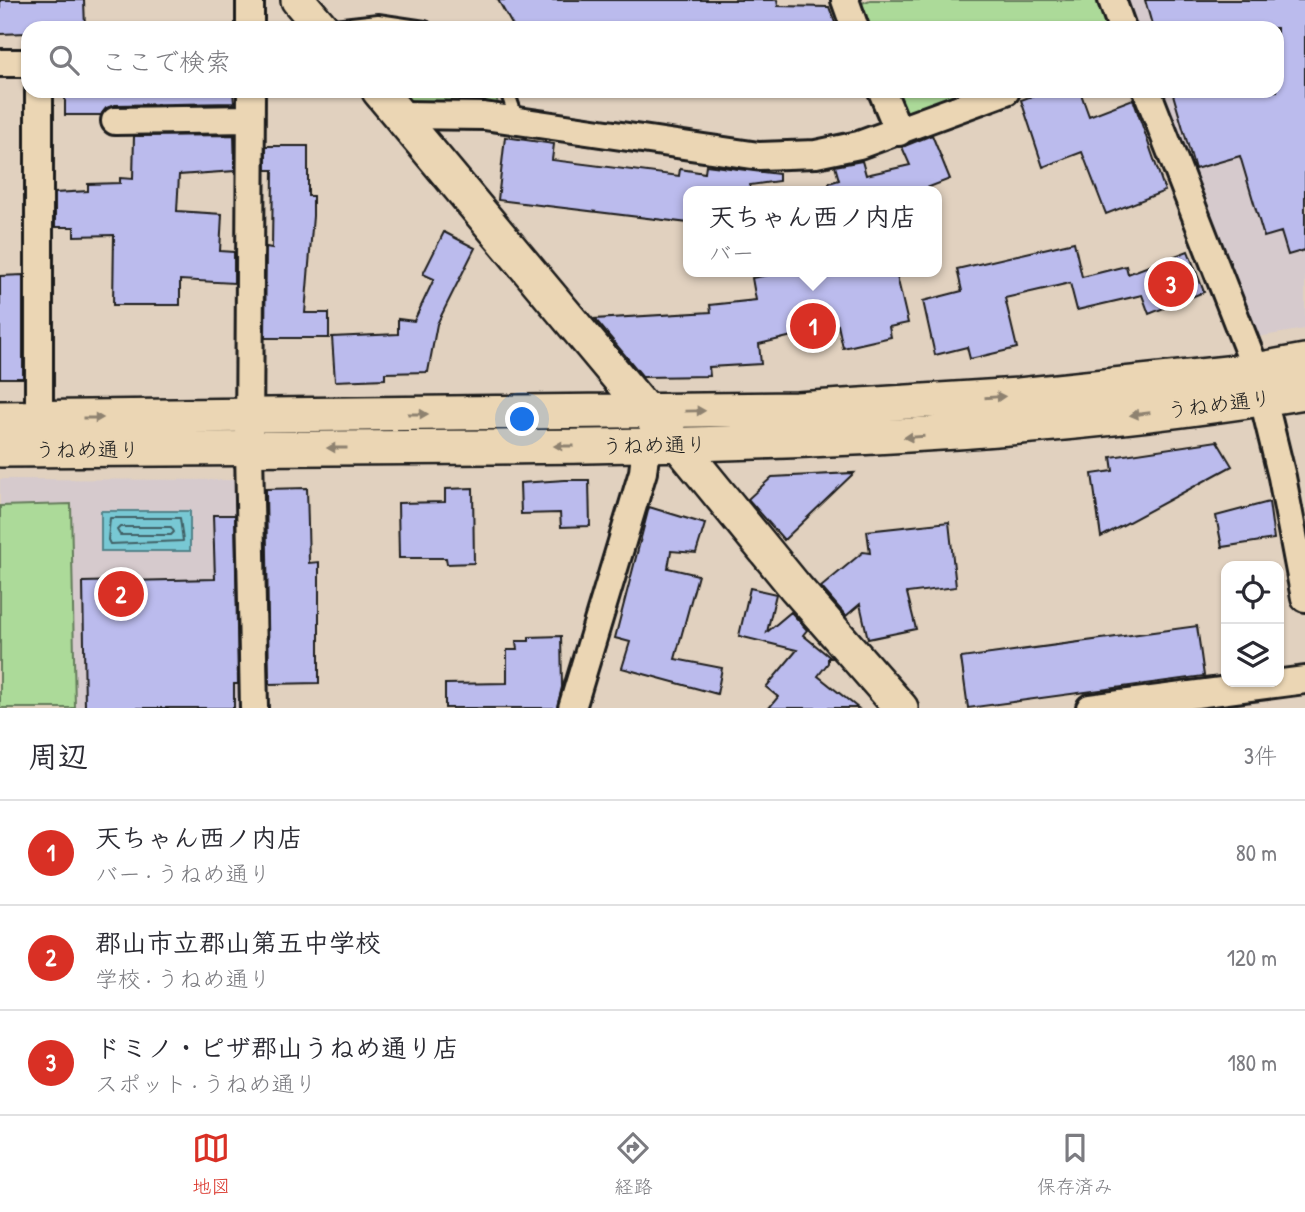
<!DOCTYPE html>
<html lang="ja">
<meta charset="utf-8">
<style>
:root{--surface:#fff;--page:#f7f7f7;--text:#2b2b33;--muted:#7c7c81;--line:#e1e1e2;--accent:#d93025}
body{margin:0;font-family:"Patrick Hand","Klee One",sans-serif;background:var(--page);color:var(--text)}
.controls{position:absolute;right:21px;bottom:21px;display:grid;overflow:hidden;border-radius:14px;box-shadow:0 2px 5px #0004}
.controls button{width:63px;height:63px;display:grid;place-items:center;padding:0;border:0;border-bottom:2px solid var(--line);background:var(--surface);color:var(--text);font:35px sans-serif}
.you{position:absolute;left:523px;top:420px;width:24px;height:24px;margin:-18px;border:5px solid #fff;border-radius:50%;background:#1a73e8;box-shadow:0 0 0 10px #1a73e833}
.badge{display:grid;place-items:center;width:46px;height:46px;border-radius:50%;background:var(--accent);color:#fff;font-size:23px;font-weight:700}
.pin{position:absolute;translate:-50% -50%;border:4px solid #fff;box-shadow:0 2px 7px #0006}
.popup{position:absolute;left:683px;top:186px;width:259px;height:91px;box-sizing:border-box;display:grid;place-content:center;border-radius:14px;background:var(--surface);filter:drop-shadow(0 2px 5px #0005);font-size:23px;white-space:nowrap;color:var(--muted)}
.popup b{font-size:26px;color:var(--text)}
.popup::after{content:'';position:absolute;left:50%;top:100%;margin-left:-14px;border:14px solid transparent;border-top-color:var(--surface)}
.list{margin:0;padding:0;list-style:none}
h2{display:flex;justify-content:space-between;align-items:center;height:91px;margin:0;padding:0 28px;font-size:30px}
h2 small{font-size:23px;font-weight:400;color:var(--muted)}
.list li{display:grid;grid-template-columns:46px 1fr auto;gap:21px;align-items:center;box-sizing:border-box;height:105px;padding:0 28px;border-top:2px solid var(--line)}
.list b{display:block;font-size:26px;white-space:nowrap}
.list p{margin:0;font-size:23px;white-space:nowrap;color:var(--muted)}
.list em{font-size:23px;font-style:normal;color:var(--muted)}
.icon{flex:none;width:38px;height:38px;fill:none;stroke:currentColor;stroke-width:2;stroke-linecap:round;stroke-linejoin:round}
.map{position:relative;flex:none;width:1305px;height:708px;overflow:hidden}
.search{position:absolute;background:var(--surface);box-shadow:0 2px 5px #0004;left:21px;right:21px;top:21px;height:77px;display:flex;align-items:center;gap:18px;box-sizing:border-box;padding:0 24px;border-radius:21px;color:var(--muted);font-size:26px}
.sheet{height:406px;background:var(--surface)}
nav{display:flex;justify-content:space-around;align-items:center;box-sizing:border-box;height:98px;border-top:2px solid var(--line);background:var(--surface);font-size:19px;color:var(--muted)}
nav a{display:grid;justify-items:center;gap:4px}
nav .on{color:var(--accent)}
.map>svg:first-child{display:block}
.built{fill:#d6cacd}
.green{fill:#acda99;stroke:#647b5a;stroke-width:2}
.water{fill:#78c8d4;stroke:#53838a;stroke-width:2}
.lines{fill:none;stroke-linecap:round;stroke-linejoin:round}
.shore{stroke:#416166;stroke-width:2}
.building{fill:#bbbbed;stroke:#1c1c1c;stroke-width:2}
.service-casing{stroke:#1c1c1c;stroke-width:18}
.minor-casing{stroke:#1c1c1c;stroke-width:32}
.tertiary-casing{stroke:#1c1c1c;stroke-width:38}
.service{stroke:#ebd6b4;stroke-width:12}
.minor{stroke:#ebd6b4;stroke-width:26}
.tertiary{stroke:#ebd6b4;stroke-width:33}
.oneway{fill:#8e8270}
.labels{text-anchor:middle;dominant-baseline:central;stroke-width:5;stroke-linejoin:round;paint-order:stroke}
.street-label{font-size:21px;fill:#1c1c1c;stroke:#ebd6b4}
</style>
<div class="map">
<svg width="1305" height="708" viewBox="0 0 1305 708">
<rect width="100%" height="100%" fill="#e1d1bf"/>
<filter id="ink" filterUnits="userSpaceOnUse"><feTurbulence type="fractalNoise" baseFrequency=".0143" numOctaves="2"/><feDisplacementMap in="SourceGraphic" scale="14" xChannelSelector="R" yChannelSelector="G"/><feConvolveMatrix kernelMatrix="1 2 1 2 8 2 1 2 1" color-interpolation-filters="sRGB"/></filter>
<g filter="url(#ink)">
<path class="built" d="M 1127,0 L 1305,0 L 1305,329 L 1257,337 L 1162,91 L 1277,91 L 1277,28 L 1138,28 Z
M 0,479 L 241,480 L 244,708 L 0,708 Z"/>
<path class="green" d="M 870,0 L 1096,0 L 1108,28 L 864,28 L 854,6 Z
M 396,91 L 495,91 L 499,109 L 412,102 Z
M 895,91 L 968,91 L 906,115 Z
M 71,504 L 75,708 L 0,708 L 0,506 Z"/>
<path class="water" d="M 101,511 L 190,511 L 190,551 L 101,551 Z"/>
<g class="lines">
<path class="shore" d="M 110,518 L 180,518 L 183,541 L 110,544 L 108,540 Z
M 120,527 L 171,527 L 174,532 L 171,535 L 120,535 L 117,530 Z"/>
</g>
<path class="building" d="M 0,0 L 84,0 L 85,28 L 28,28 L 28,33 L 0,34 Z
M 498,0 L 777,0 L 778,6 L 829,7 L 837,28 L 514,28 Z
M 1145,0 L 1305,0 L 1305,250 L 1288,255 L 1281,232 L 1264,237 L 1240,156 L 1195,169 L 1172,91 L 1277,91 L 1277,28 L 1153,28 Z
M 65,91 L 233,91 L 234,103 L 115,105 L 106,108 L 101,115 L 65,115 Z
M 1045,91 L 1080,91 L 1089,116 L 1133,99 L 1165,191 L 1106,214 L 1082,152 L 1043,167 L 1021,100 Z
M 234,135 L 235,171 L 179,175 L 177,211 L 222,214 L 220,251 L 234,252 L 234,283 L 180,280 L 180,305 L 113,305 L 114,235 L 74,236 L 74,227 L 55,227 L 55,193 L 88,191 L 88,184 L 120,183 L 120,178 L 133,179 L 134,136 Z
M 932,135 L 950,179 L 919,191 L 830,191 L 829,183 L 839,180 L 835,166 L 862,161 L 866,175 L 910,165 L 902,147 Z
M 505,137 L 554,144 L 552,160 L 679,176 L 680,169 L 705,173 L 706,165 L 779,174 L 779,181 L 750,185 L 750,191 L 689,191 L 689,223 L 498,200 Z
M 266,146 L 308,146 L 308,196 L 313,196 L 313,216 L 305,313 L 329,313 L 329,338 L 265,338 L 266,247 L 272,248 L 273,170 L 266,170 Z
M 444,232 L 475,248 L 437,324 L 428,372 L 385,373 L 385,379 L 335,381 L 332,337 L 398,334 L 398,319 L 414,321 L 434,279 L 423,274 Z
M 1074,242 L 1082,277 L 1126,266 L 1128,274 L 1188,251 L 1204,292 L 1149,314 L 1142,295 L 1077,310 L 1070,283 L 1005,298 L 1017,348 L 970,359 L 967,347 L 935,355 L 923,301 L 962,291 L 957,269 Z
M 784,272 L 896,272 L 908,323 L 889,327 L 891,337 L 843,348 L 838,325 L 759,344 L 761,364 L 709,367 L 710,376 L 643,377 L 595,319 L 711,312 L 710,305 L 756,300 L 752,278 Z
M 23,275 L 23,378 L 0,378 L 0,276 Z
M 1217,441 L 1232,466 L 1101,537 L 1092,474 L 1113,471 L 1111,457 Z
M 854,473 L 784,540 L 748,499 L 772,477 Z
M 565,480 L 589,480 L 590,526 L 561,527 L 560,513 L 521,514 L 520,483 Z
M 307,488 L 309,563 L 319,562 L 319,683 L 269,684 L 266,489 Z
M 473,488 L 474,563 L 447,564 L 446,558 L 399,558 L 398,503 L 445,502 L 445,489 Z
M 1269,502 L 1274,539 L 1222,547 L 1216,516 Z
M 649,507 L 705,524 L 696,553 L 671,551 L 668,568 L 698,575 L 675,659 L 722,668 L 717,694 L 622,668 L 630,642 L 615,638 Z
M 213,515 L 235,515 L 238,684 L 234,684 L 234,708 L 85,708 L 83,582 L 215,579 Z
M 949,522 L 956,587 L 907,593 L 916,629 L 868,639 L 860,604 L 846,616 L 821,587 L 863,552 L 870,553 L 867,531 Z
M 750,588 L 776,594 L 767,632 L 791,612 L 807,630 L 803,635 L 831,658 L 828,658 L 828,663 L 818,676 L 858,708 L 769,708 L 778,697 L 766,687 L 797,650 L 739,636 Z
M 1197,626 L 1204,676 L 968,708 L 961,658 Z
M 561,636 L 562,687 L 557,708 L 445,708 L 445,684 L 507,683 L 507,650 L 517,650 L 516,641 L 529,641 L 529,637 Z"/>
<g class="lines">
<g class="service-casing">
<path id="service" d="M 325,27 L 378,21 L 425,28
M 507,91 L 517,120"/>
</g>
<g class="minor-casing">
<path id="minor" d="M 250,0 L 250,28
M 845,0 L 855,28
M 1112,0 L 1122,28
M 0,63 L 28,63
M 251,91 L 249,449 L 254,708
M 882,91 L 899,132
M 1147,91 L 1256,370 L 1282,477 L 1305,598
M 401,115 L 484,116 L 759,156 L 816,154 L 859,145 L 1006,91
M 115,121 L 250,119
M 39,418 L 39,91
M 572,708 L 643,472 L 646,446
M 1090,708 L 1305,680"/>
</g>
<g class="tertiary-casing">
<path id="tertiary" d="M 298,0 L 322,28
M 379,91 L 647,412 L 679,445 L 796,588 L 901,708
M 0,418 L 797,409 L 1019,395 L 1256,370 L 1305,361
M 0,450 C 164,449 329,448 493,447 C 766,445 1035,437 1305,392"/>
</g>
<use href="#service" class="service"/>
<use href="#minor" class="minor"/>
<use href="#tertiary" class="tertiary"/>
</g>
<defs><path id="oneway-solid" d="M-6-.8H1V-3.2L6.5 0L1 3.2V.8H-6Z" transform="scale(1.75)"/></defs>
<g class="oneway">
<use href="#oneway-solid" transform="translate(995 397) rotate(-4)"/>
<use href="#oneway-solid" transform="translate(695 411) rotate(-1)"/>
<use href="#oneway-solid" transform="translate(418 414)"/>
<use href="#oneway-solid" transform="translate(1140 414) rotate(173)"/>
<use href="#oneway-solid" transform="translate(93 418)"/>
<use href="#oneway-solid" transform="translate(914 437) rotate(176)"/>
<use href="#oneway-solid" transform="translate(564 446) rotate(180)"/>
<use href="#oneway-solid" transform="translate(337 448) rotate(180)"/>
</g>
</g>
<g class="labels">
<g class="street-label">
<text transform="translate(1219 404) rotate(-7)">うねめ通り</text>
<text transform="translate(654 445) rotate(-1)">うねめ通り</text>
<text x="87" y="449">うねめ通り</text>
</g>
</g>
</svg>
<div class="controls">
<button><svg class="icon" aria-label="locate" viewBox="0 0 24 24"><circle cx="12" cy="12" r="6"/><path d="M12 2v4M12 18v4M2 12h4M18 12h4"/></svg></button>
<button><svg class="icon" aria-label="layers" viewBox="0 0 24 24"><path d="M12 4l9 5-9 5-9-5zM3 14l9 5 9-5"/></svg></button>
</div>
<div class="you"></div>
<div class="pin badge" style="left:813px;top:326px">1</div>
<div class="popup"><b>天ちゃん西ノ内店</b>バー</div>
<div class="pin badge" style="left:121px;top:594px">2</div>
<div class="pin badge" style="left:1171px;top:284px">3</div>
<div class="search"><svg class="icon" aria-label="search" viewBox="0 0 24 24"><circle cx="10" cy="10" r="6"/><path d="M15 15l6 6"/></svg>ここで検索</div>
</div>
<section class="sheet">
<h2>周辺<small>3件</small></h2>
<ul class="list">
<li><span class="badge">1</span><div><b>天ちゃん西ノ内店</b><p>バー · うねめ通り</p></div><em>80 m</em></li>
<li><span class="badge">2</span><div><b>郡山市立郡山第五中学校</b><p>学校 · うねめ通り</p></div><em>120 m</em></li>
<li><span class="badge">3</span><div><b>ドミノ・ピザ郡山うねめ通り店</b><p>スポット · うねめ通り</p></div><em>180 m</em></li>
</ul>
</section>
<nav>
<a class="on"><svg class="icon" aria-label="map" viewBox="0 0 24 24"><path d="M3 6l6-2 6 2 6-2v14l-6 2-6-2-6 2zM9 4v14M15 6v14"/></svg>地図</a>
<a><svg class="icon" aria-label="directions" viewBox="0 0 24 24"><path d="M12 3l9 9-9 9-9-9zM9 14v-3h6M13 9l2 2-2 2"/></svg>経路</a>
<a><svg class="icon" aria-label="saved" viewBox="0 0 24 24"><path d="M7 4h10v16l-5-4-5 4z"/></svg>保存済み</a>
</nav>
